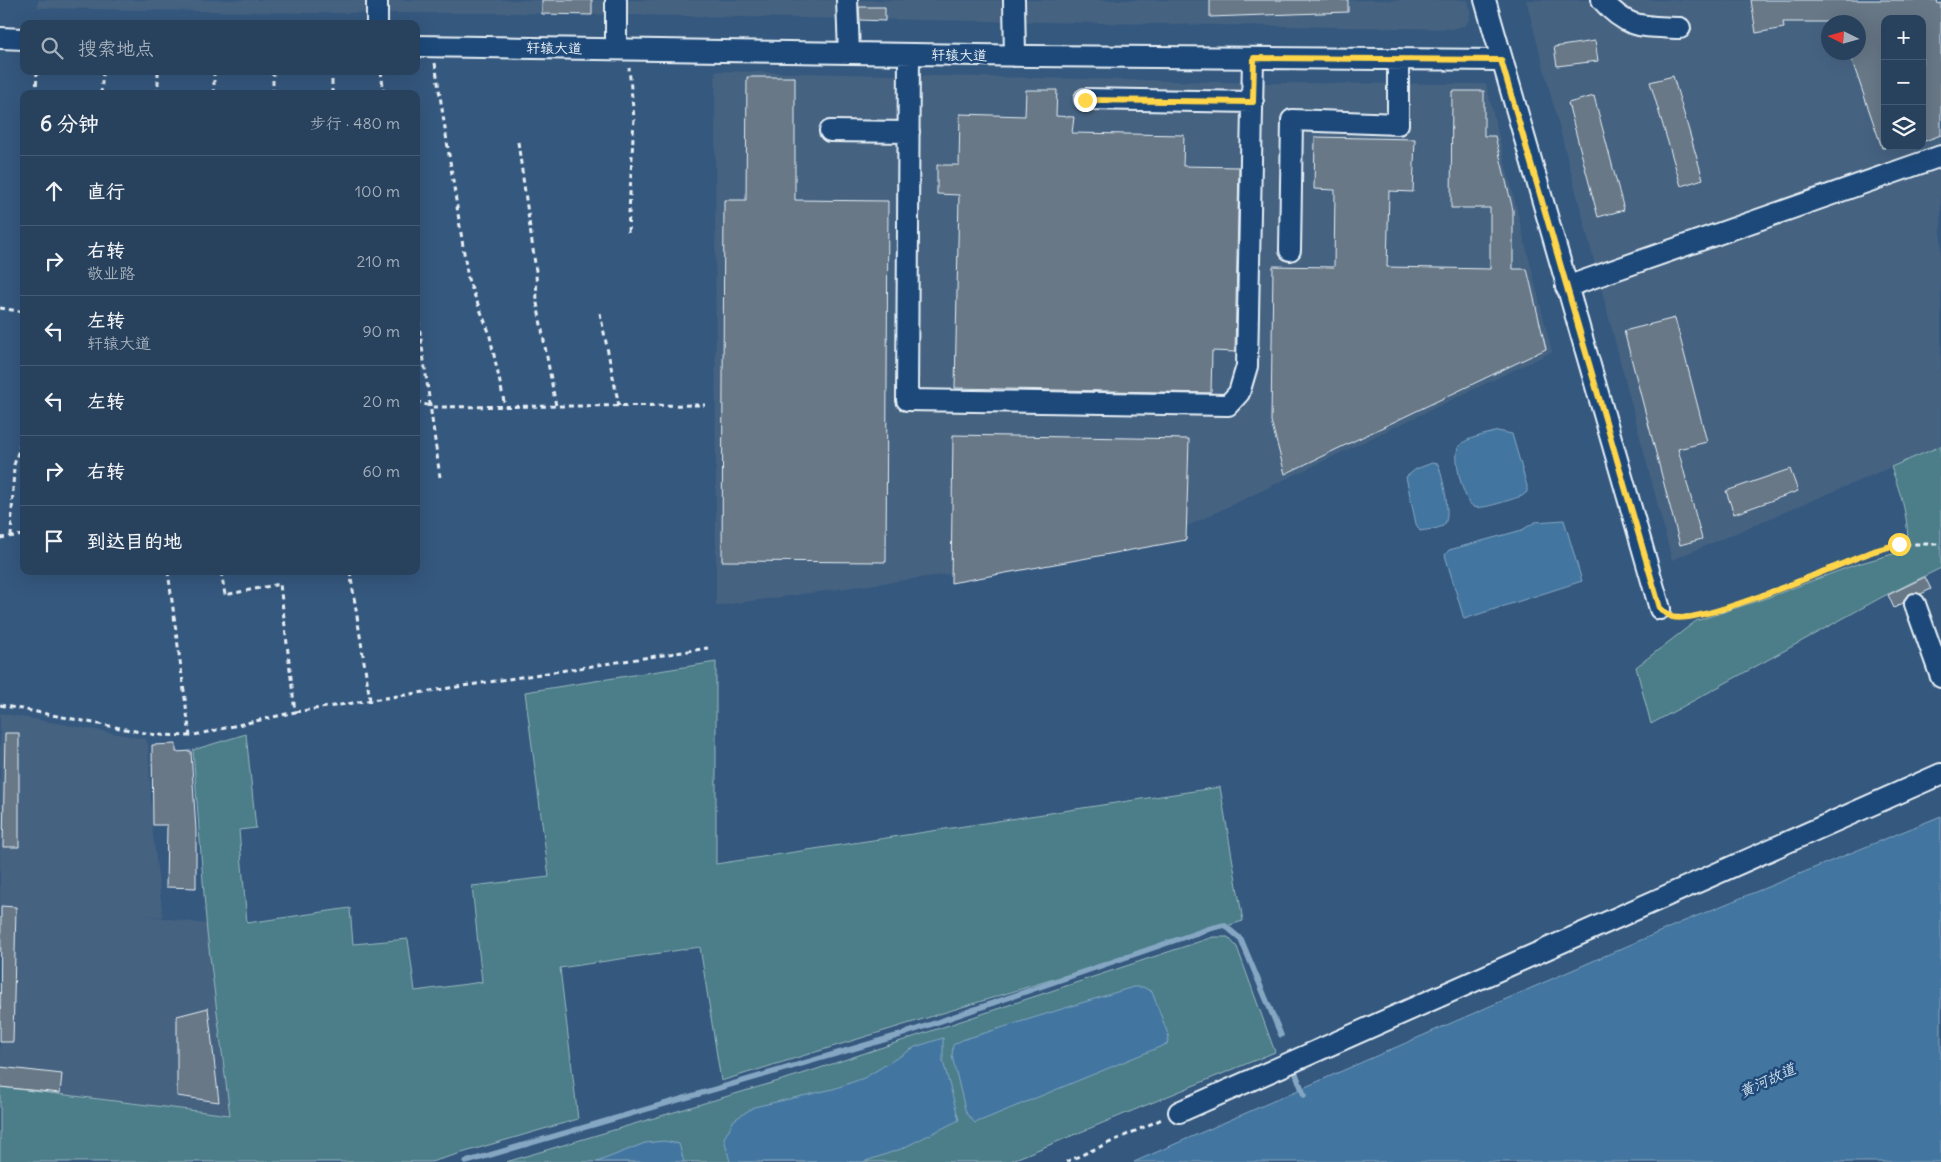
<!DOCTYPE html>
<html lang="zh">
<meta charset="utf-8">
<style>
:root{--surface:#28425e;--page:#304964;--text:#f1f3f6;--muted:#a5b0bc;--line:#445b73}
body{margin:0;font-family:Delius,"LXGW WenKai TC",sans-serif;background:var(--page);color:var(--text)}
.controls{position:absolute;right:15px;top:15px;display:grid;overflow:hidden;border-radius:10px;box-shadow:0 5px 20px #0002}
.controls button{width:45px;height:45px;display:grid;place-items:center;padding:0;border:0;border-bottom:1px solid var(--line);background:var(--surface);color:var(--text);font:25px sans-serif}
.compass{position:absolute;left:1821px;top:15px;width:45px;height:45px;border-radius:50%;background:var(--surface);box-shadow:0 5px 20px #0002;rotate:275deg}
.stop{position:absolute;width:15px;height:15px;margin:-11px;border:4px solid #ffd54a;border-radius:50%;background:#fff}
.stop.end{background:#ffd54a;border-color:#fff;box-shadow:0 1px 5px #0008}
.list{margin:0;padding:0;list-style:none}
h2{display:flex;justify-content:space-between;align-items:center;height:65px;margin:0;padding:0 20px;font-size:21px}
h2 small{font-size:16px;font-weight:400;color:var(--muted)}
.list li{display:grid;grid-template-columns:32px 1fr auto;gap:15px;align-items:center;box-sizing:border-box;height:70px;padding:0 20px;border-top:1px solid var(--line)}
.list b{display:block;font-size:19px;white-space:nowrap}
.list p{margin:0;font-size:16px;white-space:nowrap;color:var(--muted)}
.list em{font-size:16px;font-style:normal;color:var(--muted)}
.icon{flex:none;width:28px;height:28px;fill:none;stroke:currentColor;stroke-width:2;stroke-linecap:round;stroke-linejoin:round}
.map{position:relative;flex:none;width:1941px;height:1162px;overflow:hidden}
.search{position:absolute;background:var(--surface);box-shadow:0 5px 20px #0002;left:20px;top:20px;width:400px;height:55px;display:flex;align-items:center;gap:12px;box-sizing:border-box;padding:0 18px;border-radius:10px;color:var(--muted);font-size:19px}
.panel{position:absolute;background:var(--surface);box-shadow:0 5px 20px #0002;left:20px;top:90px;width:400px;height:485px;border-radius:10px}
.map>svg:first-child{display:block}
.built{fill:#446281;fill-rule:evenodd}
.green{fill:#4c7e89;stroke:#9ab8c0}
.water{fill:#4376a0;stroke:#85a7c3}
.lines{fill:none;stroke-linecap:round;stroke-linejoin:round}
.stream{stroke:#85a7c3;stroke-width:5.5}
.building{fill:#677887;stroke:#e8f1f8}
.minor-casing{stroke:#e8f1f8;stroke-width:24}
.path{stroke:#e8f1f8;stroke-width:3;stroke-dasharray:5 4;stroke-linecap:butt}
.minor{stroke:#1f4a7a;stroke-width:20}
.route{stroke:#ffd54a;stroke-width:6}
.labels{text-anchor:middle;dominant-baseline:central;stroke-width:5;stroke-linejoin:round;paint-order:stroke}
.street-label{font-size:14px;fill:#e8f1f8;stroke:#1f4a7a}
.water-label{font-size:15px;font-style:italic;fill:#cfdfeb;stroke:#1f4a7a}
</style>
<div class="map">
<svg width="1941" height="1162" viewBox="0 0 1941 1162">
<rect width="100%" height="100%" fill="#35587e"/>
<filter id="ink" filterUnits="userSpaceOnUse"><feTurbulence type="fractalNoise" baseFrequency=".02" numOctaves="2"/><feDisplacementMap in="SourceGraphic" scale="10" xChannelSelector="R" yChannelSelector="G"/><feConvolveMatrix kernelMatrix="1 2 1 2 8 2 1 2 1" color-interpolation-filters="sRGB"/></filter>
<g filter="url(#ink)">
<path class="built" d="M 38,0 L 1468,0 L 1470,9 L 1470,19 L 1465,26 L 1451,29 L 509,13 L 308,13 L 38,8 Z
M 1526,0 L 1941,0 L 1941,446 L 1672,560 ZM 1885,19 L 1922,19 L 1922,146 L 1885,146 ZM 1828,22 L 1858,22 L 1858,52 L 1828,52 Z
M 715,71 L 1271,83 L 1486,84 L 1552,352 L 1169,535 L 949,574 L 716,606 Z
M 0,713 L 146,739 L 148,745 L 153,834 L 163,917 L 143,915 L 207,924 L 230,1115 L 0,1087 Z"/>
<path class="green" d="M 1941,446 L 1941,568 L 1882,597 L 1651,724 L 1636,667 L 1696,621 L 1769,597 L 1854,565 L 1907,550 C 1910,520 1901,495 1891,467 Z
M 716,662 L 716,864 L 1220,787 L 1243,921 L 721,1081 L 700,947 L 560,968 L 578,1119 L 431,1162 L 0,1162 L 0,1087 L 230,1115 L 207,933 L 193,750 L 246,734 L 256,828 L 239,830 L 247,923 L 350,908 L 353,944 L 408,939 L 415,991 L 482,982 L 472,886 L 549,877 L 525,692 Z
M 1213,937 L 1228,937 L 1237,947 L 1275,1052 L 1008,1162 L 506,1162 L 802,1074 Z"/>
<path class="water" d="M 1498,431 L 1512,434 L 1527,486 L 1527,492 L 1522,496 C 1512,499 1482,510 1474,507 C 1463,502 1452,455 1459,446 C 1467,437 1486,435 1498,431 Z
M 1432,463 L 1438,464 C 1442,474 1453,519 1443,526 C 1437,529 1426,530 1420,531 L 1416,524 L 1406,477 L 1416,469 Z
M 1564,520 L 1582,581 L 1464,619 L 1445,555 L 1449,550 L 1522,530 L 1535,522 Z
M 1941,816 L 1941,1162 L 1134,1162 L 1682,922 Z
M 1133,987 L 1143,987 L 1152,992 L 1169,1037 L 1167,1044 L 975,1123 L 966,1113 L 952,1056 L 953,1045 L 962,1040 Z
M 943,1038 L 943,1061 L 959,1120 L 901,1149 L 863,1162 L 730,1162 L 724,1138 L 734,1120 L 754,1107 L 833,1089 L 864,1078 L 915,1047 Z
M 664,1141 L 679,1144 L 684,1162 L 597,1162 L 645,1143 Z"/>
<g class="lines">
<path class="stream" d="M 1293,1066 L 1304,1095
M 466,1162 L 900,1035 L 1208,929 L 1224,925 L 1241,939 L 1281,1035"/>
</g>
<path class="building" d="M 542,0 L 592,0 L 592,15 L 542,14 Z
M 1210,0 L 1348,0 L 1348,12 L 1210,17 Z
M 1751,0 L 1937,0 L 1938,4 L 1941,3 L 1941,135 L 1922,142 L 1922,19 L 1885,19 L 1885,148 L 1882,148 L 1849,52 L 1858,52 L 1858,22 L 1783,22 L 1784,28 L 1756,33 Z
M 859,7 L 885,7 L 885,21 L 860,20 Z
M 1595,41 L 1598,61 L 1557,66 L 1554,47 Z
M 1673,76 L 1703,179 L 1681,186 L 1650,82 Z
M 747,77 L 795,77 L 795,200 L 888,201 L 886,562 L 722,561 L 724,200 L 746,200 Z
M 1026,90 L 1057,90 L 1056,116 L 1074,117 L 1072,133 L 1184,135 L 1183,166 L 1239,167 L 1235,352 L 1212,351 L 1211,393 L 955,388 L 959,195 L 937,194 L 937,165 L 959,165 L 960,114 L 1025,116 Z
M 1452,91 L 1484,91 L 1484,136 L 1495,136 L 1513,210 L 1513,269 L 1527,269 L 1546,349 L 1285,474 L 1271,421 L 1273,266 L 1334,267 L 1335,190 L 1314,189 L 1315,137 L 1415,139 L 1413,192 L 1389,191 L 1387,267 L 1490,269 L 1490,208 L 1451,208 Z
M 1594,96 L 1624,210 L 1598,217 L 1568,103 Z
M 1675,318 L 1707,442 L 1678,449 L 1702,539 L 1680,545 L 1624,331 Z
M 953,435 L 1189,439 L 1186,540 L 951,583 Z
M 1790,469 L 1798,491 L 1734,514 L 1726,491 Z
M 1925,577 L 1931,589 L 1921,594 L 1911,593 L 1906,597 L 1903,603 L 1894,608 L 1888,595 Z
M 5,733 L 19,733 L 19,847 L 3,847 Z
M 176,744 L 176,752 L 191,751 L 196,830 L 196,888 L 166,887 L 167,825 L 153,825 L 152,745 Z
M 1,906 L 16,907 L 13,1042 L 0,1042 Z
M 208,1008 L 219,1102 L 177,1096 L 177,1016 Z
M 0,1067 L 62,1074 L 60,1093 L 0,1087 Z"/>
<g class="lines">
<g class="minor-casing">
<path id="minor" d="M 377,0 L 377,24
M 616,0 L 616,49
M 847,0 L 849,53
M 1014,0 L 1015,56
M 1485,0 L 1660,609
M 1602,0 C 1628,30 1643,26 1680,28
M 0,38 L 24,39
M 416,46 L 1032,56 L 1501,60
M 909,54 L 907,400 L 1228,405 L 1239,393 L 1247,366 L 1253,58
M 1085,99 L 1253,102
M 830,131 L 909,132
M 1290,250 L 1292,120 L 1398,124 L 1398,59
M 1566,287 L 1941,156
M 1915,604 L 1941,677
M 1179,1112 L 1941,774"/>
</g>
<path class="path" d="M 435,63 L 468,279 L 489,332 L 505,406
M 381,71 L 384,94
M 36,94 L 37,71
M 101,94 L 103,71
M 158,94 L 158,71
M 214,94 L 214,71
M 273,94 L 273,71
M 332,94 L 332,71
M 518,142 L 536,271 L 537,303 L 556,406
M 628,232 L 634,118 L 629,68
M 416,303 L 440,477
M 0,308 L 24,312
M 600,313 L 619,406
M 416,401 L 432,407 L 705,405
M 11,537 L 14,465 L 24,434
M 0,538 L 24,535
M 168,571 L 190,736
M 350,571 L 370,700
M 1675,617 L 1694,616 L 1723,610 L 1874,551 L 1899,544 L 1941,544
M 0,705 L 156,735 L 190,736 L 295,712 L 280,584 L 225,595 L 221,571
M 295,712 L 708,648
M 1066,1162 L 1162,1119"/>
<use href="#minor" class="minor"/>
</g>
</g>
<g class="lines" filter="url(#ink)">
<path class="route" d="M 1085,100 L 1253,102 L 1254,58 L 1501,60 L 1660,608 C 1663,611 1668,615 1672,617 C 1700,626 1840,564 1874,551 L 1899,544"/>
</g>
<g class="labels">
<g class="street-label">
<text transform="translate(554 48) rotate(1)">轩辕大道</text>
<text transform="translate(959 55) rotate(1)">轩辕大道</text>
</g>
<g class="water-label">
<text transform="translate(1767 1080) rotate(-25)">黄河故道</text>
</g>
</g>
</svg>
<div class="controls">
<button>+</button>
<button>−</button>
<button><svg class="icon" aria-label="layers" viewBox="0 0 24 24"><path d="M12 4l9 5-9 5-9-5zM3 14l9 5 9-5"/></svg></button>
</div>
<svg class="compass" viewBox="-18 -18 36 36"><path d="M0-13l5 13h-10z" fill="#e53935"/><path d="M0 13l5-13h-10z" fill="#a5b0bc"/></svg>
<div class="stop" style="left:1899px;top:544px"></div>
<div class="stop end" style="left:1085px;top:100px"></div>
<div class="search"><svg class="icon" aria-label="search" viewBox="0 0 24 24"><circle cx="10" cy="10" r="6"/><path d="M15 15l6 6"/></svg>搜索地点</div>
<section class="panel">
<h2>6 分钟<small>步行 · 480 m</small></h2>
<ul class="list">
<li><svg class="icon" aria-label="ahead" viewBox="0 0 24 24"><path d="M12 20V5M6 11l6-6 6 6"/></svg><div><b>直行</b></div><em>100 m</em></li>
<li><svg class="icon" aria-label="right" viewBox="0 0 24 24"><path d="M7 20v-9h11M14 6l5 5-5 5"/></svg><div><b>右转</b><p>敬业路</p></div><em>210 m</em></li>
<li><svg class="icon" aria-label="left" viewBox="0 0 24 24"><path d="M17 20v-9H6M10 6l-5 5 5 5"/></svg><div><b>左转</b><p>轩辕大道</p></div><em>90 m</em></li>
<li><svg class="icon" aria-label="left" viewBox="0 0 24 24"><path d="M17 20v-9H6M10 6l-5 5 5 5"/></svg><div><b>左转</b></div><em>20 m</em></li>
<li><svg class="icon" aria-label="right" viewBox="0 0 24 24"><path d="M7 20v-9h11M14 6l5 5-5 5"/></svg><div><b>右转</b></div><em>60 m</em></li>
<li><svg class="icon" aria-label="arrive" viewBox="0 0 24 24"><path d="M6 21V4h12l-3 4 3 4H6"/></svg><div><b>到达目的地</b></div></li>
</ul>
</section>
</div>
